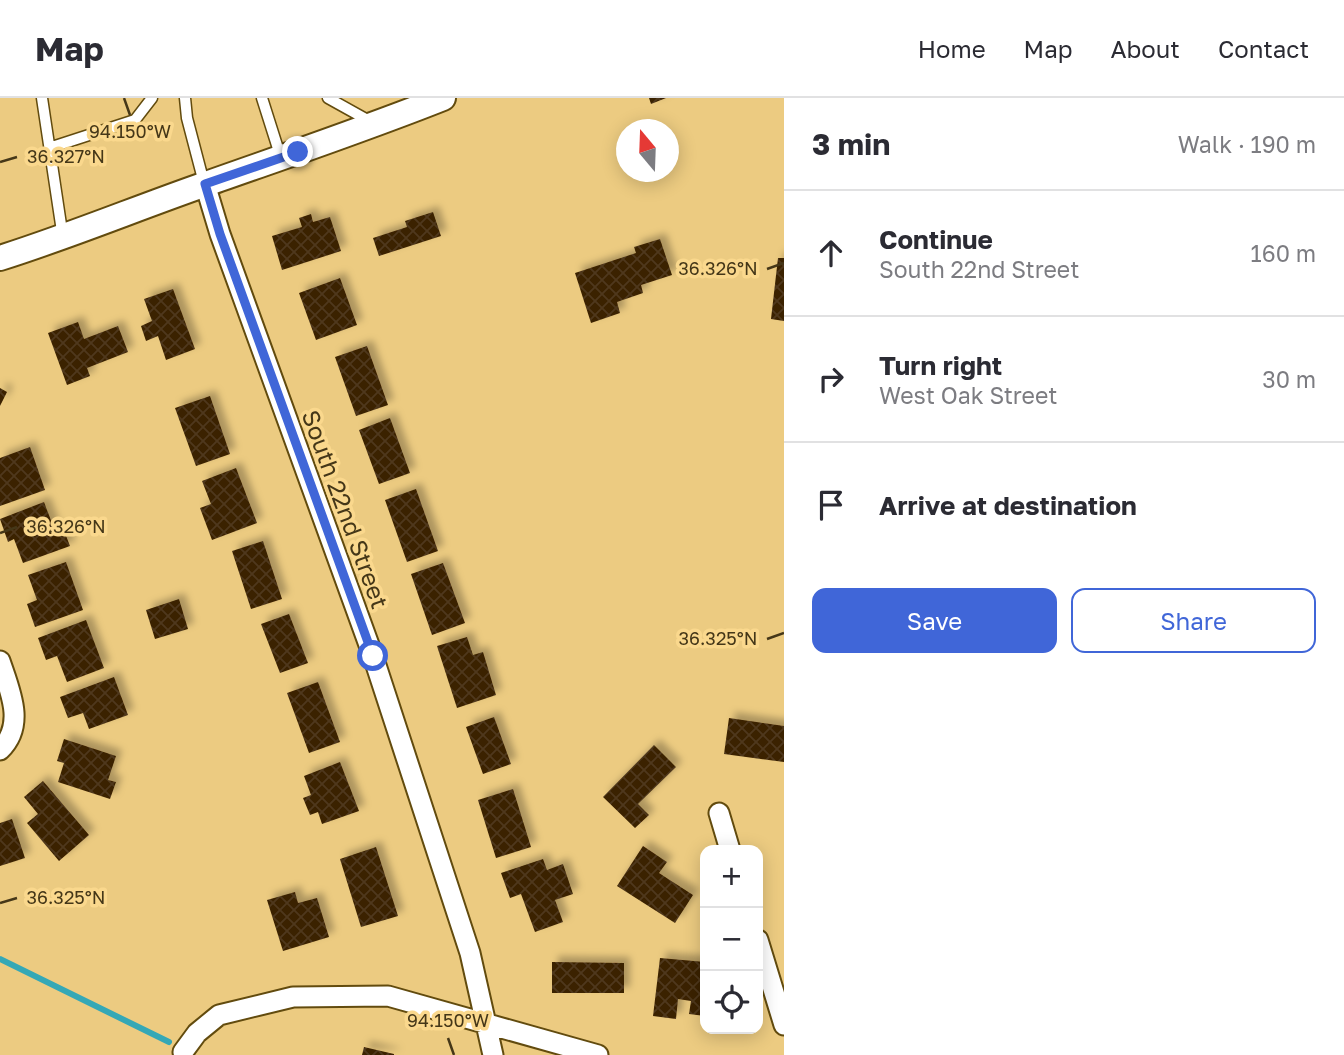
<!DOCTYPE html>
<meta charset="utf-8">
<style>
:root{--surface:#fff;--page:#f7f7f7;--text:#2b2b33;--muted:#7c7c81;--line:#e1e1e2;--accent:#4066d8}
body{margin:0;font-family:"Golos Text",sans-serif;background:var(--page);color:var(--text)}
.controls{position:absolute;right:21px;bottom:21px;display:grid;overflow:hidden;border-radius:14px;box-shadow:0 4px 18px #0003}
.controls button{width:63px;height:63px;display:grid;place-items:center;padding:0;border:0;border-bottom:2px solid var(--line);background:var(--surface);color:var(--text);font:35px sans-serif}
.compass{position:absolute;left:616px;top:21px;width:63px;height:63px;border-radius:50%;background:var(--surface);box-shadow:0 4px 18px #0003;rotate:341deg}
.stop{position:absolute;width:21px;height:21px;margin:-16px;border:5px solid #4066d8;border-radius:50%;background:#fff}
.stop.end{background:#4066d8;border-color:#fff;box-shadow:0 2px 7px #0008}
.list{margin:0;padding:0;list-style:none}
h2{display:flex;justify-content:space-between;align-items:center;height:91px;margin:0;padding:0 28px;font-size:30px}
h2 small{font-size:23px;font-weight:400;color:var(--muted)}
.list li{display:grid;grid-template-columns:46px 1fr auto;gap:21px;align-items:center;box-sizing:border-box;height:126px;padding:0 28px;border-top:2px solid var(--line)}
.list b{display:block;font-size:26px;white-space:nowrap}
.list p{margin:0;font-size:23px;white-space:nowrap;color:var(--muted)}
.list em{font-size:23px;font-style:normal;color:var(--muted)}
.actions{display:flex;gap:14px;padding:21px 28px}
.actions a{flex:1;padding:16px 0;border:2px solid var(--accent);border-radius:14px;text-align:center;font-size:24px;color:var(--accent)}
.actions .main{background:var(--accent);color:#fff}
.icon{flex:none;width:38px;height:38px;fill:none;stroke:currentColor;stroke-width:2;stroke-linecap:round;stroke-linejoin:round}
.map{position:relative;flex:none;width:784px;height:957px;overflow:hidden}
header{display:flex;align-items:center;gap:42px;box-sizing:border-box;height:98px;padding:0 35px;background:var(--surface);border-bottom:2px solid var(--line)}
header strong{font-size:33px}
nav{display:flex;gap:38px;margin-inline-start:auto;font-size:24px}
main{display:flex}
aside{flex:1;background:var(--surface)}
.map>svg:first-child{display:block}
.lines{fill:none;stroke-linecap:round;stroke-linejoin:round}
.stream{stroke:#35a8b6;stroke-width:6}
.building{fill:url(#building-cross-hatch);filter:url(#shadow)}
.service-casing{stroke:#624b0e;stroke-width:13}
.minor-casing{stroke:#624b0e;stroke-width:23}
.tertiary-casing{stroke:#624b0e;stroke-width:28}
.service{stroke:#fff;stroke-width:10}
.minor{stroke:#fff;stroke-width:19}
.tertiary{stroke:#fff;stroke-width:24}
.route{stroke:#4066d8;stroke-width:9}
.ticks{fill:none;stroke:#453718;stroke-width:2.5}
.labels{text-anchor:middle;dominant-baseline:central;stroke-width:7;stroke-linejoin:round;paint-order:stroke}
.street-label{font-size:24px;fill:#453718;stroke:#fad88d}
.ticks-label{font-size:18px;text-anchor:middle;fill:#453718;stroke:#fad88d;stroke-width:7;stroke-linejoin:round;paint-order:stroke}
</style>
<header>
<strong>Map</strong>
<nav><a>Home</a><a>Map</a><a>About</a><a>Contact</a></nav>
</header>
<main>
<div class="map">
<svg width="784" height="957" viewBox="0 0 784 957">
<defs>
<pattern id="building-cross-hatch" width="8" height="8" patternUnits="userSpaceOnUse" patternTransform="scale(1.75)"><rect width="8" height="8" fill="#3a2000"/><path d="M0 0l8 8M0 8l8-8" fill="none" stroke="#4f381c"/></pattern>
<filter id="shadow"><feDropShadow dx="6" dy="-6" stdDeviation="3.5" flood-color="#0004"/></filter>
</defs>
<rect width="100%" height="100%" fill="#eccb81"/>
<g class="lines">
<path class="stream" d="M 0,861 L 169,944"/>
</g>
<path class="building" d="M 649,0 L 666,0 L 651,6 Z
M 433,114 L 441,138 L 379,158 L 373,140 L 407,129 L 405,123 Z
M 311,116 L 313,124 L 330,119 L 341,153 L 282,172 L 272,138 L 302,129 L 299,120 Z
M 660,141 L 672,177 L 641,187 L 643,195 L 617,204 L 620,215 L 591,225 L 575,175 L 636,155 L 634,149 Z
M 778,160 L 784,160 L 784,223 L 771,221 Z
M 340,180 L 357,227 L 316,242 L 299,195 Z
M 173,191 L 195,251 L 166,262 L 158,238 L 146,243 L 141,228 L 152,223 L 144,201 Z
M 78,224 L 84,241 L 118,228 L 128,254 L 87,270 L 90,278 L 67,287 L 48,235 Z
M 367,248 L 388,307 L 356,318 L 335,259 Z
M 0,290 L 7,294 L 0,308 Z
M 210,298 L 230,356 L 196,368 L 175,310 Z
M 390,320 L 410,375 L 379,386 L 359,332 Z
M 30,349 L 45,392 L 0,408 L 0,360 Z
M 236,370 L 257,425 L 212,442 L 200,410 L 211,406 L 202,383 Z
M 416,391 L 438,453 L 407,464 L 385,402 Z
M 44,404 L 55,433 L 63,430 L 70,448 L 23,465 L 14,441 L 8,444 L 0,421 Z
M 263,443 L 282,501 L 251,511 L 232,453 Z
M 66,464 L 83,512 L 35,529 L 27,506 L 37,502 L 28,477 Z
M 443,465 L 465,525 L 432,537 L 411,476 Z
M 179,501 L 188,531 L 155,541 L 146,512 Z
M 289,516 L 308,565 L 280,575 L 261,526 Z
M 86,522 L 104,570 L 67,584 L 57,558 L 46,562 L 38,540 Z
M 467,539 L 473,557 L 483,554 L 496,597 L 457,610 L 437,548 Z
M 114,579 L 128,617 L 89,631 L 83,615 L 68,620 L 60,599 Z
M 318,584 L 340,644 L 309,655 L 287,595 Z
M 494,619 L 511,666 L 483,676 L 466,629 Z
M 729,620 L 784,628 L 784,664 L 724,656 Z
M 64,641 L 116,658 L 108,682 L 116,684 L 110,701 L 58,684 L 64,665 L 57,663 Z
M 654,647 L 676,669 L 638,706 L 649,717 L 635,730 L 603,699 Z
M 340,664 L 359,713 L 322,726 L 318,714 L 310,717 L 303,700 L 311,697 L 304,678 Z
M 43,683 L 89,737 L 59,763 L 27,725 L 38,716 L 24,699 Z
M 513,691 L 531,749 L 496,760 L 478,702 Z
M 12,721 L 25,760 L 0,768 L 0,725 Z
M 643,748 L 667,764 L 659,775 L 693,797 L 675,825 L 617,788 Z
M 376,749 L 398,818 L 361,829 L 340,761 Z
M 543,761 L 547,772 L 563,766 L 573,796 L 555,802 L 563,824 L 535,834 L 521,796 L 510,800 L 501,775 Z
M 295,794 L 298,805 L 317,800 L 329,839 L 283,853 L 267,802 Z
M 660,860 L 705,864 L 705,918 L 689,916 L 691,903 L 678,901 L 676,921 L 653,918 Z
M 552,864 L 624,865 L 624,895 L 552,895 Z
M 364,949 L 394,956 L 394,957 L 362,957 Z"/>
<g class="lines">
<g class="service-casing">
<path id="service" d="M 42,0 L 63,140
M 185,0 L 187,20 L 204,85
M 262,0 L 281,60
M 328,0 L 373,25
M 49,50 L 135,22 L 152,0"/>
</g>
<g class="minor-casing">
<path id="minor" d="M 205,86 L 220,136 L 373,558 L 470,855 L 493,957
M 0,563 C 10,593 26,627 0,652
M 719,715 L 730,752
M 758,842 L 784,927
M 183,954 L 197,935 L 219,917 L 293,899 L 388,898 L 598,957"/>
</g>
<g class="tertiary-casing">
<path id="tertiary" d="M 0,160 C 70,138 137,110 206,86 C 285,58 365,31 443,0"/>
</g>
<use href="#service" class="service"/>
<use href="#minor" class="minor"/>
<use href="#tertiary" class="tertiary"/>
</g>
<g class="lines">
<path class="route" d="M 298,54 L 205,86 L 220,136 L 373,558"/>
</g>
<path class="ticks" d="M 124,0 L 130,17M 0,64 L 17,59M 767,171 L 784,165M 0,435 L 17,429M 767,541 L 784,535M 0,805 L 17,800M 448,940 L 454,957"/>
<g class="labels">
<g class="street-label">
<text transform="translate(346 411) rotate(70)">South 22nd Street</text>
</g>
</g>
<g class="ticks-label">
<text x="130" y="40">94.150°W</text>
<text x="66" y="65">36.327°N</text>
<text x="718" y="177">36.326°N</text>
<text x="66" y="435">36.326°N</text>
<text x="718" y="547">36.325°N</text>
<text x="66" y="806">36.325°N</text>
<text x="448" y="929">94.150°W</text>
</g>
</svg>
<div class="controls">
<button>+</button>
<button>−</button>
<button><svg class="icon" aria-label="locate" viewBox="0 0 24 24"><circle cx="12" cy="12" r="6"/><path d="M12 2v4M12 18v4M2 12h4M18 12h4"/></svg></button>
</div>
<svg class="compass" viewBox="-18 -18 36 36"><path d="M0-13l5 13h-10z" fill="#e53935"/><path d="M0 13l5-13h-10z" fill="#7c7c81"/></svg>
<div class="stop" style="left:373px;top:558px"></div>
<div class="stop end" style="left:298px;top:54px"></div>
</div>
<aside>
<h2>3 min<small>Walk · 190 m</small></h2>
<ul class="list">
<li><svg class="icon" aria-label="ahead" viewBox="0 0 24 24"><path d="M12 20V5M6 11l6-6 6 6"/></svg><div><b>Continue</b><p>South 22nd Street</p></div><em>160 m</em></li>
<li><svg class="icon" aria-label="right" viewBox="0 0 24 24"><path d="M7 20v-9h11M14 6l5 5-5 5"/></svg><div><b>Turn right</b><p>West Oak Street</p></div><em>30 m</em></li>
<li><svg class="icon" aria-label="arrive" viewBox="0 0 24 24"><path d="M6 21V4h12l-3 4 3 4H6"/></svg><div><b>Arrive at destination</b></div></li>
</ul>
<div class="actions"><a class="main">Save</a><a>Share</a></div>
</aside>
</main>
